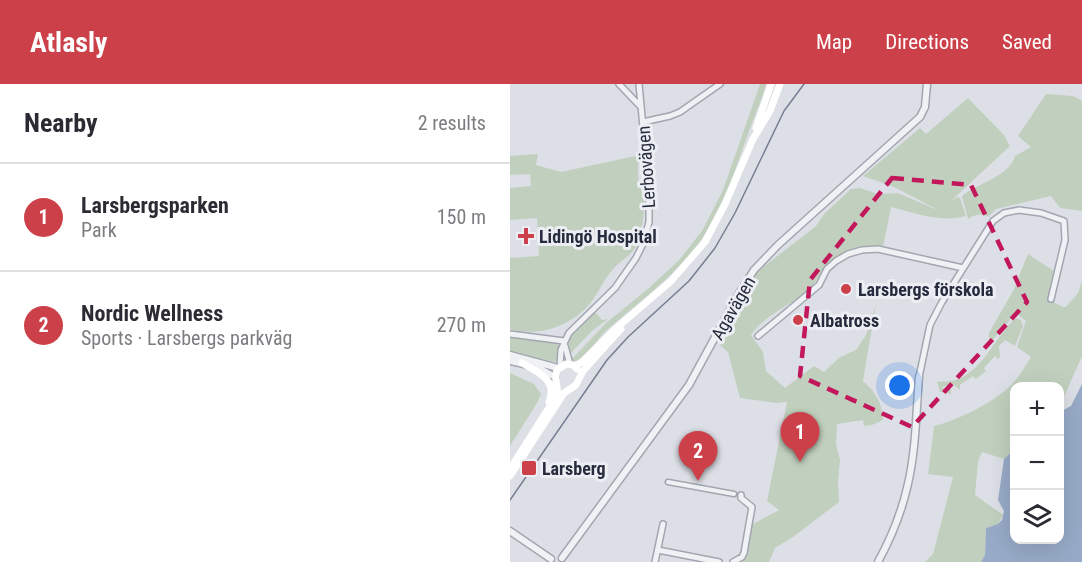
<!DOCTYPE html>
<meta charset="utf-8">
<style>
:root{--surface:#fff;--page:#f7f7f7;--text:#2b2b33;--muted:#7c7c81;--line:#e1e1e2;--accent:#cc4149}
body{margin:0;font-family:"Roboto Condensed",sans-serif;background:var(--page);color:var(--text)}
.controls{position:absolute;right:18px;bottom:18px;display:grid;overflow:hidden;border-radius:12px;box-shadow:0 6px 24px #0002}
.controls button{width:54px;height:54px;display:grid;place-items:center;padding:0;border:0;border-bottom:2px solid var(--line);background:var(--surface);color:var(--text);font:30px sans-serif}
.you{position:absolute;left:390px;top:302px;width:21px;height:21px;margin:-15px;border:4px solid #fff;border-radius:50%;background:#1a73e8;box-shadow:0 0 0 9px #1a73e833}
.badge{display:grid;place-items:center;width:39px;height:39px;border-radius:50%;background:var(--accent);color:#fff;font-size:20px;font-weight:700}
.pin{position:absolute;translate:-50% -50px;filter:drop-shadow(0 2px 3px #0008)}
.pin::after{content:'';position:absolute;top:32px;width:21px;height:18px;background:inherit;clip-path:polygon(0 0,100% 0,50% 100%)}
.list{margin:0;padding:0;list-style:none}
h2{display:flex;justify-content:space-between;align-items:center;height:78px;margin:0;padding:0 24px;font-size:26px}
h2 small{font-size:20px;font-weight:400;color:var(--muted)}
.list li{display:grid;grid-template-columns:39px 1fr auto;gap:18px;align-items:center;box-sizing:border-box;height:108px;padding:0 24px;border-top:2px solid var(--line)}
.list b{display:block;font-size:22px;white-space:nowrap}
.list p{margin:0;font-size:20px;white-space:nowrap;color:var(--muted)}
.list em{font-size:20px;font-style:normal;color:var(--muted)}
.icon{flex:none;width:33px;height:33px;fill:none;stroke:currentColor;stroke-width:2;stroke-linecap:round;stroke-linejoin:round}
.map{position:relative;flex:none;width:572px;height:478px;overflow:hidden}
header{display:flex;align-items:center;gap:36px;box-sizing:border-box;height:84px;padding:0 30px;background:var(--accent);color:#fff}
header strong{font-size:28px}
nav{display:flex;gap:33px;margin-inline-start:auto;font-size:21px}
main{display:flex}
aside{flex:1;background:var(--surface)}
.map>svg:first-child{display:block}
.green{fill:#c1d0be}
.water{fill:#97aac7}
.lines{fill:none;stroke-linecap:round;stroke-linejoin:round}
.pedestrian-casing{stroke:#a2a6b0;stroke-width:7}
.minor-casing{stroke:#a2a6b0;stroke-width:8}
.tertiary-casing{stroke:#a2a6b0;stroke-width:9}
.pedestrian{stroke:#eff1f5;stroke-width:4}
.minor{stroke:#eff1f5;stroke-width:5}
.tertiary{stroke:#eff1f5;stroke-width:6}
.secondary{stroke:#fff;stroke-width:7}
.tram{stroke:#767d90;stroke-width:1.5}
.marked{fill:none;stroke:#c2185b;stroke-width:4.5;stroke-dasharray:12 8;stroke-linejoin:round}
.poi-dot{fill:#cc4149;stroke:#eceef4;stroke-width:2}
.labels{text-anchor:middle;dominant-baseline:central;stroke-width:6;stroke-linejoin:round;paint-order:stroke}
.street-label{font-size:18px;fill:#262c3d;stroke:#eceef4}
.poi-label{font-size:18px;font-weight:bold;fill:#262c3d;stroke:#eceef4;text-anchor:start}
</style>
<header>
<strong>Atlasly</strong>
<nav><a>Map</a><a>Directions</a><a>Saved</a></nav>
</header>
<main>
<aside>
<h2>Nearby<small>2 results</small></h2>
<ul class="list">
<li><span class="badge">1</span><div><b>Larsbergsparken</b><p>Park</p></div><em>150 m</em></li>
<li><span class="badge">2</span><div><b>Nordic Wellness</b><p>Sports · Larsbergs parkväg</p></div><em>270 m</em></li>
</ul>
</aside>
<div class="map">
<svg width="572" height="478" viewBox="0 0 572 478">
<rect width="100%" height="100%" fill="#dddfe6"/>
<path class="green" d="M 250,0 L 256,0 L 252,14 C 232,60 221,111 193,153 C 168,190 131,216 98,245 C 87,254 76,277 62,278 L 61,276 L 96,239 L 139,204 L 169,176 L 192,147 L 213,106 Z
M 536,10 L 563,12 L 572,17 L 572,127 L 550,124 L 541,112 L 486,125 L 478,133 C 470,129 464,131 458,135 L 452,112 C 467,99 499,93 505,72 L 521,63 L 508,52 Z
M 458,14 L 494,51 L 500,62 L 441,117 L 447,113 L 450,114 L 456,132 C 431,139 405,129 381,123 L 373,163 C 355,159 331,166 318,180 C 309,189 306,201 295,209 C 277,223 254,232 241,251 L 253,268 L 256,287 L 275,304 L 304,282 L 314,288 L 330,273 L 346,266 L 356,251 L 366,220 L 353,297 C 366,308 372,319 373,336 L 362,341 L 354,342 L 353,336 L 327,340 L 326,360 L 330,376 L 328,398 L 329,418 L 283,453 L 265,464 L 259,478 L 231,478 L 236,470 L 241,441 L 269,426 L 257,417 L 277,318 L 267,319 L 230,314 L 218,268 L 210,261 L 247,188 L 306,142 L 314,130 L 341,105 L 350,104 L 368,110 L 388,109 L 430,127 L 384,103 L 353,92 L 410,44 L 416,50 Z
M 28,70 L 26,81 L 51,88 L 130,71 C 128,80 127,89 129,98 C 130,104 133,109 134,115 C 135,129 132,143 129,156 C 126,168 113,175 105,183 C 95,193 90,206 82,217 C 64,241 29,254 0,245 L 0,174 L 29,172 L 27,134 L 0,136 L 0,104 L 21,102 L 20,90 L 0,91 L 0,72 Z
M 518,170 L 544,187 L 538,215 L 553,223 L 556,223 L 568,209 L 572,197 L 572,272 L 550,322 L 550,302 L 505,302 L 504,366 L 494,375 L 472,368 L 468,378 L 465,411 L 493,431 L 488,440 L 476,444 L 475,472 L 471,478 L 415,478 L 423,470 L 443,393 L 418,390 L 424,342 C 446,337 487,317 502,300 C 510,292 515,282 521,273 L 507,263 L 516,237 L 506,229 L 479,260 L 479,249 L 503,207 Z
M 85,228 L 92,236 L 98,235 L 82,247 L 58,272 C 56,250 70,242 85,228 Z
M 506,234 L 511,236 L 513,242 L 505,262 L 495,256 L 489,262 L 490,273 L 488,275 L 485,272 L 474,284 L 476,287 L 466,295 L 463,292 L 450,301 L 450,306 L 443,300 L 432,303 L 434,305 L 441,304 L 441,310 L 430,308 L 427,298 C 433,297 440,298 446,296 C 474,286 485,252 506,234 Z
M 0,253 C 16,257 31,255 47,259 L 49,262 L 48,277 L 38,278 L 0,268 Z
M 0,289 L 24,300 L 31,310 L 27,319 L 0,362 Z"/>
<path class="water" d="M 572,300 L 572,478 L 471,478 L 475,471 L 476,444 L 488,440 L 492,436 L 494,427 L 488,416 L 494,375 L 504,366 L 505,456 L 550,456 L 550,328 L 561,322 Z"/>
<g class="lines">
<g class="pedestrian-casing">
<path id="pedestrian" d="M 158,398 L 224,410"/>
</g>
<g class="minor-casing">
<path id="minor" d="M 109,0 L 130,22
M 133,38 L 160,32 L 170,28 L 210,0
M 0,250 L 54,257
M 248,252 L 309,201 L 317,185 L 326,177 L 338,170 L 352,166 L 368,165 L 453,184
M 55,262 L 60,280
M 50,282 L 51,266 L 59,249 L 105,204 L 126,174 L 133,160 L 139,138 L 139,108 L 129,0
M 409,293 L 420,241 L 432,218 L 483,137 L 494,129 L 509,126 L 531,129 L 554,137 L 555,156 L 541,215
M 148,466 L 209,478
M 145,478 L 153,440
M 223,478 L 232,473 L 234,469 L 242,423 L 231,414 L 231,411"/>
</g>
<g class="tertiary-casing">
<path id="tertiary" d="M 0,271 L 48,284
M 0,277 L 27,283 L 45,293
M 0,447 L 41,475
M 52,474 L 179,301 L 228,211 L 244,186 L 268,161 L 410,33 L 415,23 L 417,0
M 368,478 C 381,454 391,430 397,404 C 406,368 406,330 409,293"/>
</g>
<use href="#pedestrian" class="pedestrian"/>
<use href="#minor" class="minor"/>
<use href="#tertiary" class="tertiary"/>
<path class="secondary" d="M 246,44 L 261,0
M 12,279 C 28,288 48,296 39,318
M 65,282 L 72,278 L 104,246 L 161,197 L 195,158 L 215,120 L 243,55 L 260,27 L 270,0
M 0,385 L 47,311 C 49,302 43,295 47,286 L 56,280 L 63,281 L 67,285
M 0,392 L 54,309 L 66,301 L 73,287 L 111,245"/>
<path class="tram" d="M 0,416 L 97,276 L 118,253 L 179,197 L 205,164 L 225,129 L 274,27 L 294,0"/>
</g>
<path class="marked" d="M 382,94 L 461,101 L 517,218 L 402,343 L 290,292 L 300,196 Z"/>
<g class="poi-dot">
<path d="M13 143h6v6h6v6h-6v6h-6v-6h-6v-6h6z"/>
<circle cx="336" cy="205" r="6"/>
<circle cx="288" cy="236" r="6"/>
<rect x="11" y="376" width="16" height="16" rx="3"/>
</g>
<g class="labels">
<g class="street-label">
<text transform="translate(136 83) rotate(-94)">Lerbovägen</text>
<text transform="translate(223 224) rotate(-60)">Agavägen</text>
</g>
<g class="poi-label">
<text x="29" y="152">Lidingö Hospital</text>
<text x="348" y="205">Larsbergs förskola</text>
<text x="300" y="236">Albatross</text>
<text x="32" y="384">Larsberg</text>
</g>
</g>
</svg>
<div class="controls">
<button>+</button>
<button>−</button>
<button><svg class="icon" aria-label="layers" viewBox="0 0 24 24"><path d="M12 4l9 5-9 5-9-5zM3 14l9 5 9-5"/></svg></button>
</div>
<div class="you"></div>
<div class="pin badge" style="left:290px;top:378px">1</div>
<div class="pin badge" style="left:188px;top:397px">2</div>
</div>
</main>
